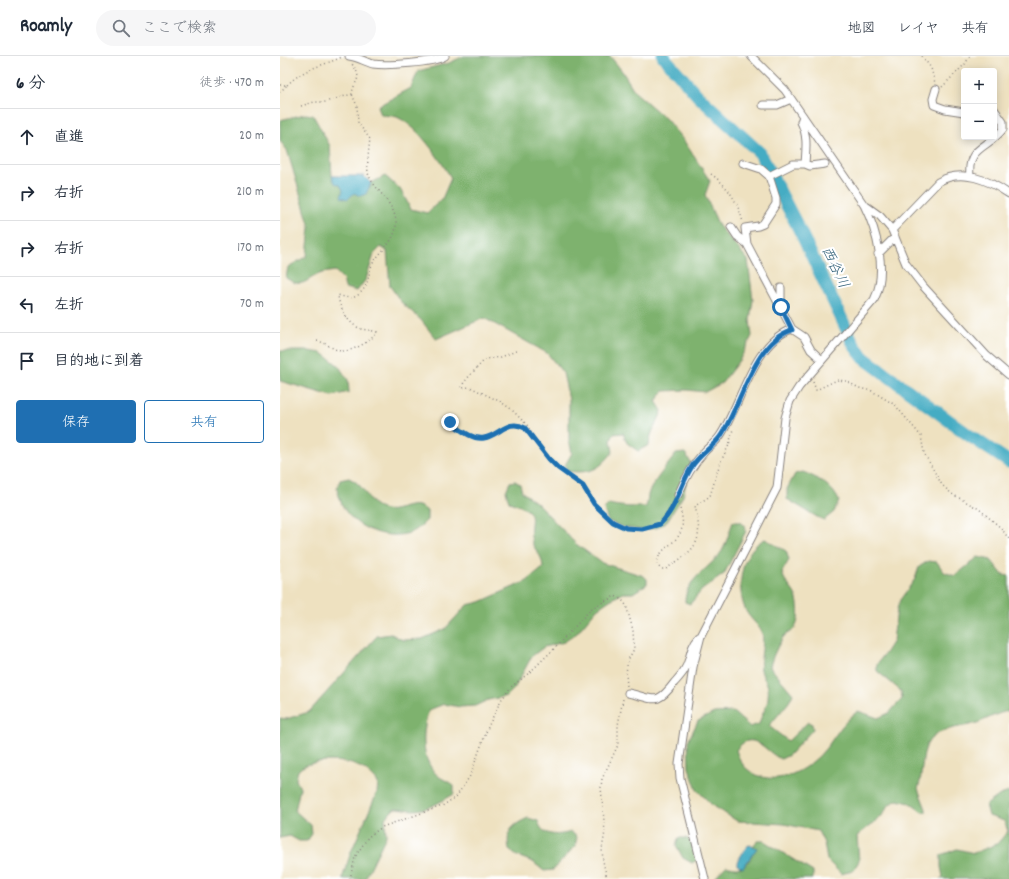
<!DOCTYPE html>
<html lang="ja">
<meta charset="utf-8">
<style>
:root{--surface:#fff;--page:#f6f6f7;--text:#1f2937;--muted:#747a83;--line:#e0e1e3;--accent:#1f6fb2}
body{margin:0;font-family:Dekko,"Klee One",sans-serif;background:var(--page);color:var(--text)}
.controls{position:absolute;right:12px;top:12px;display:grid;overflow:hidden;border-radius:4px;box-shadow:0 2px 10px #0003}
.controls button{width:36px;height:36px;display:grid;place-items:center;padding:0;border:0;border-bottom:1px solid var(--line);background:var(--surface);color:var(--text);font:20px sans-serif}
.stop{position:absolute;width:12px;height:12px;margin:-9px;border:3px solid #1f6fb2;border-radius:50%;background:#fff}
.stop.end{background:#1f6fb2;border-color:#fff;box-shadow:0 1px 4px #0008}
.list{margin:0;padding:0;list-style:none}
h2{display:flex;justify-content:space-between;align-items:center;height:52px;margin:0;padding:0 16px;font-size:17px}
h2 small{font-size:13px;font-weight:400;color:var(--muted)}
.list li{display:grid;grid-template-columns:26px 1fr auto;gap:12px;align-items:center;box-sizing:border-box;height:56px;padding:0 16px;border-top:1px solid var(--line)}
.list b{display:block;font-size:15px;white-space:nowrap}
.list em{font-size:13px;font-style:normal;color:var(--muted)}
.actions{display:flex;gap:8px;padding:12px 16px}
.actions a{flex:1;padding:9px 0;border:1px solid var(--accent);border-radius:4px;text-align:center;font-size:14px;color:var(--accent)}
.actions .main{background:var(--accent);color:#fff}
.icon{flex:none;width:22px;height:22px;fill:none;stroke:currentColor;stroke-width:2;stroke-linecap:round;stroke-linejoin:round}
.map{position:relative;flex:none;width:729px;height:823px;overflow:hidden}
header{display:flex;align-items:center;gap:24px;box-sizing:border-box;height:56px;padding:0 20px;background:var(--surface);border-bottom:1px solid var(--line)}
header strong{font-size:19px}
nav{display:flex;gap:22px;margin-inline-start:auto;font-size:14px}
.search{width:280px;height:36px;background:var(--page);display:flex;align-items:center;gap:10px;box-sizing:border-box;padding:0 14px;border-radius:22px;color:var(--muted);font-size:15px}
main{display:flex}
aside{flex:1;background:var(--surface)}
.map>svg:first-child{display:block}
.forest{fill:#7eb26e;stroke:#506a54}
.water{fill:#44acc3;stroke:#33677f}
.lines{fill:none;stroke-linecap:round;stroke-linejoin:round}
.river{stroke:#44acc3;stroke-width:13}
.street-casing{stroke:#88827e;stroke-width:9}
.path{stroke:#88827e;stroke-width:1.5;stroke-dasharray:1 3;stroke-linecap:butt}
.street{stroke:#fff;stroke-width:7}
.route{stroke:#1f6fb2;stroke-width:5}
.labels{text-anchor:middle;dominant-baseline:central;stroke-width:4;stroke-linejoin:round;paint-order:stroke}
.water-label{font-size:15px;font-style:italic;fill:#316078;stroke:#fff}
</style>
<header>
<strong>Roamly</strong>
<div class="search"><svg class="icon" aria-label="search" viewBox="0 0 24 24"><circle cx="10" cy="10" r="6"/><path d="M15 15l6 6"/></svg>ここで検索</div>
<nav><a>地図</a><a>レイヤ</a><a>共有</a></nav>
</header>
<main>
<aside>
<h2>6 分<small>徒歩 · 470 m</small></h2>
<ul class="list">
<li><svg class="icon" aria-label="ahead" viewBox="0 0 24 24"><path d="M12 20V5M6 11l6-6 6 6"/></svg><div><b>直進</b></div><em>20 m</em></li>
<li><svg class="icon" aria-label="right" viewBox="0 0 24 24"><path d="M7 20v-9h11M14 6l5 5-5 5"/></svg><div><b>右折</b></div><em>210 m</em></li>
<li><svg class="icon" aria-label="right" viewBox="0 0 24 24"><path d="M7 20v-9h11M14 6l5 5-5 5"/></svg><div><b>右折</b></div><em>170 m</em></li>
<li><svg class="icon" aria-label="left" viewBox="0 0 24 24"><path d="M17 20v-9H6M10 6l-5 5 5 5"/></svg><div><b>左折</b></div><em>70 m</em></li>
<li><svg class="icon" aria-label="arrive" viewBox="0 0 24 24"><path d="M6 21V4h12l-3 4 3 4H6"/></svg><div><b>目的地に到着</b></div></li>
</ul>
<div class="actions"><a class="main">保存</a><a>共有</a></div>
</aside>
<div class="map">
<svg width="729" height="823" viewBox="0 0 729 823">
<rect width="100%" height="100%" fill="#fff"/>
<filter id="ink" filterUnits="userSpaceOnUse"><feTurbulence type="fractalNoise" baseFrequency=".025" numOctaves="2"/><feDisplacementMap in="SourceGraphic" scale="8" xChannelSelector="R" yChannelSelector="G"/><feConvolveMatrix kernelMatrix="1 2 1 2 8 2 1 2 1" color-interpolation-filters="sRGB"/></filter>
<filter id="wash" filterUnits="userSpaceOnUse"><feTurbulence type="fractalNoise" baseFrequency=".012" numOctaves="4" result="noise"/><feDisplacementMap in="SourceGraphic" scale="16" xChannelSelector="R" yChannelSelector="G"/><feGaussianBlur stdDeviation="0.9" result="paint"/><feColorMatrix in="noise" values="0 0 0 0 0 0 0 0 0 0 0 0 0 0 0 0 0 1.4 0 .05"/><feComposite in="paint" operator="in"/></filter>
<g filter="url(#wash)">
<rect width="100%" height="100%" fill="#eee1c0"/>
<path class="forest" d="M 184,0 L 330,0 L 342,15 L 355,36 L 386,63 L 404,85 L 430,125 L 425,139 L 439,170 L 468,204 L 473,244 L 470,264 L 472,280 L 460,303 L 442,327 L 425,336 L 407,334 L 384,335 L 376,345 L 382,355 C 377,369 371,373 369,389 L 358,395 L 347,387 L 343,377 L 333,378 L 331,385 L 333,396 C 319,414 310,418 287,415 L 285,409 L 292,397 L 289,384 L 289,344 L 283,317 L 267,297 L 204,262 L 156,283 L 141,264 L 121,246 L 110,230 L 107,195 L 101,191 L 94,198 L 86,223 L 77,235 L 65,232 L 63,223 L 55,215 C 51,216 46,216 42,217 C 25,223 24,234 6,222 L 8,211 L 27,200 L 30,171 L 7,94 L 0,85 L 0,64 L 25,58 L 33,59 L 50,90 L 52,120 L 55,127 L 60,129 L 63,134 L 74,137 L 90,131 L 91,127 L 105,120 L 120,133 L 131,153 L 147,157 L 162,143 L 171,122 C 160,103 139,72 119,62 C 114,59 107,60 101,59 L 98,50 L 131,32 L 138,15 L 169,7 Z
M 0,295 L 29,295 L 42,297 L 58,309 L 68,324 L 69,336 L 52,340 L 0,325 Z
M 405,397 L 411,407 L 403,440 L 387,465 L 377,472 L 361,474 L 343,471 L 328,465 L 324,453 L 329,448 C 340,451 354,451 366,451 C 368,446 367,440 369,436 C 376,422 387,410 396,398 Z
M 523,416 C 538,422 553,430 559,445 L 554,456 L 544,464 L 537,461 L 507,443 L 507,433 L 515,418 Z
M 69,422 C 88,430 86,450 105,454 C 121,457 133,442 147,455 L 147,464 C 143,468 137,474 132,476 C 110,485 78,474 65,454 C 61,448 59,440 57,433 L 60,424 Z
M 235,425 L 240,428 L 242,436 L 257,447 L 296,488 L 322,507 L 364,520 L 367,523 L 367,528 L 353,537 L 343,537 L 330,544 L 317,553 L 296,578 L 284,586 L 264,591 L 252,600 L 234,633 L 227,640 L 208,644 L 195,650 L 180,651 L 164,648 L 149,654 C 142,673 140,703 157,719 C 161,723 169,725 174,730 L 174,738 C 162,745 148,754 134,754 C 128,754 122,752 115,752 L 105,762 L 106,780 L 85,823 L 62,823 L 71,796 L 97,737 L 98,727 C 85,707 60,703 37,706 C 31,708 22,709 18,715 C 17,718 16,722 16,724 L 20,732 L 15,755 L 31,769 L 32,778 L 27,785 L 19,785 L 10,780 L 0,782 L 0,662 L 6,663 L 29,656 L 97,580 L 111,578 L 123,584 L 142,583 L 165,573 L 187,549 L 200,546 L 247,525 L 263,512 C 262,496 254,495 252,486 C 246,462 264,457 229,446 L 226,435 L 230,426 Z
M 453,466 L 459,466 L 465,470 L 466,475 L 444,518 L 422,534 L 410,548 L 405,546 C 405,523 430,513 442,495 C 447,487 449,475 453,466 Z
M 485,483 L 506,495 L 509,504 L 502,516 C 504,527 514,533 517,543 C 519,551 520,566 514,573 C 512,576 507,577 504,580 C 498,589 492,601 490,611 L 513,638 L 509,646 L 489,670 L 508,685 L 528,666 L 532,668 L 533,673 L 509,699 L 501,703 C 486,697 473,671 456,694 C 460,707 466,715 479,720 C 501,728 525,714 540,699 C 555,683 559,669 578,655 L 598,662 L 609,657 L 622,643 L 621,635 L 597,615 L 597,608 L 606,596 L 613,585 L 617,553 L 620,544 L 635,523 L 639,511 L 648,505 L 657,506 L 664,516 L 675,520 L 698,501 L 711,504 L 723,519 L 729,520 L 729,655 C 717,657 708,663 697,667 C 682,672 660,671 649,685 C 641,695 643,720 638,733 L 646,753 L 646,756 L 642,756 L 630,747 L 617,744 L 609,749 L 601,761 L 577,780 L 579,805 L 573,815 L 561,818 L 547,804 L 544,787 L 538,775 L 504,768 L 457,765 L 432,749 L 417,734 L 409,712 L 408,685 L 418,665 L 434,657 L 453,656 L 470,671 L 479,668 C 481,659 488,650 488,642 C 490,625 484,627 481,614 C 479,604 485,585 482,577 C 479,569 470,563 466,555 C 455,532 461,494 485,483 Z
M 729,736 L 729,823 L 660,823 L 663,821 L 661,811 L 661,799 L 677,793 L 694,797 L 717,788 L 728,775 L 724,765 L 709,760 L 706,749 L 720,739 Z
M 248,762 L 258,765 C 262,781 278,780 291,776 L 297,781 L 295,790 L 273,814 L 264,815 L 253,806 L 237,800 L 229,794 C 226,774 231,770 248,762 Z
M 399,782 L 406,782 L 412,786 L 417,804 L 412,807 L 403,802 L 396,789 Z
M 477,785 L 484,785 L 533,816 L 533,823 L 434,823 L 446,810 C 466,816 467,808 476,792 L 473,790 Z"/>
<path class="water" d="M 52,120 L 84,120 L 91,127 L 86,138 L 80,140 L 74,137 L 68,143 L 61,141 L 63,134 L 60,129 L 55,127 Z
M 470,789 L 477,792 L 463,812 L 457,809 L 457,806 L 467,790 Z"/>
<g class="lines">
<path class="river" d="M 383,0 L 418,40 L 480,97 L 521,177 L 574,289 L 584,302 L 690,380 L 729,406"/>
</g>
</g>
<g filter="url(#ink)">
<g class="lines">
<g class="street-casing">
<path id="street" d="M 69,0 C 78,1 85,6 93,8 C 106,10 154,7 165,0
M 656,33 L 653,43 L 654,49 L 665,53 L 684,56
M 483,49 L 497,49 L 511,43
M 523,60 L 521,66 C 528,80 526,93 525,108 L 513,108 L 489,120 L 496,142 L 496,148 L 483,168 L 478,170 L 465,172 L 467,188 L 512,273 L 524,281 L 531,294 L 542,304
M 463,107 L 481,113 L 489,120
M 525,108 L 530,110 L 545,108
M 690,120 C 687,90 708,93 723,73 L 723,66 L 714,53
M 586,150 L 600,160 L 612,174 L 626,208 L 643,230 L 707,300 L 729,319
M 451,171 L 457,180 L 467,188
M 612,174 L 658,126 C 681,112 709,124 729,138
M 598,198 L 615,181
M 501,232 L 501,251
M 398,439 C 405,422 412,409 425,395 C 430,390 436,386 440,380 C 461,349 473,286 512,273
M 348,637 C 374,642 376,651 394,627 C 401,619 406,614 409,603 C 411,595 413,587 419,581
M 425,823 L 400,722 L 399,708 L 413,611 L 421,580 L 497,432 L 505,362 L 510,345 L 519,331 L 594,244 C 608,216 597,175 584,149 L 505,34 L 471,0"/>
</g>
<path class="path" d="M 642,0 L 651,12 L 655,27
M 0,29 L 7,29 L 0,36
M 7,29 C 26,11 40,11 62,1
M 662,31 L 685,8 L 690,0
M 21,50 L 34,46 L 45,46 L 72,38 C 74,23 84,24 72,8
M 431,118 C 449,131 457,145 463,166
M 37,285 C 46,286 53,294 61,295 C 72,296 92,285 97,276 C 91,274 86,274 81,273 C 68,268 59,252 58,239 C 65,241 71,244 78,239 C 90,229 87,221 92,209 C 99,195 117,185 116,167 C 116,149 96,135 89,120 C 86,114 89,91 90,83 L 78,67 L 77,50 L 72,38
M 236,295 L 221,301 L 206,303 C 201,307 181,328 181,332 L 190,331 L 221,346 L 231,353 L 248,370 L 255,385 L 269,403 L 278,412 L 303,431 L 314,448 L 333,466 L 346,472 L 362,473 L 380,468 L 395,444
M 533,326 L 536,334 L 557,324 L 566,325 L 579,332 L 592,335 L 615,349 L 641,380 L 644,397 L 662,429 L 672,438 L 699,453 L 721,472 L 729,483
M 170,366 C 180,373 191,383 204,382 C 226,379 230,353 252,382
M 399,445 C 399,453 404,462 402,471 C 400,488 377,491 377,509 L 381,513 L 386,513 C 416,492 424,489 415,450 L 430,440 L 440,407 L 449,389 L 453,373
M 70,823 L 75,801 L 88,781 L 102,771 L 162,750 L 176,741 L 190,720 L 208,671 L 221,644 L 231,631 L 249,617 L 276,591 L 312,552 L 335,540 L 342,544 L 346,549 L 353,574 L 354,593 L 348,604 L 346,617 L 347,631
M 327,823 L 323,805 L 322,793 L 325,776 L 321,731 L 322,723 L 338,689 L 338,669 L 343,643"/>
<use href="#street" class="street"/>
</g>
</g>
<g class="lines" filter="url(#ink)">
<path class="route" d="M 170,366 C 180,373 192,384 204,382 C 220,379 228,362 245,372 L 269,403 L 278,412 L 303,430 L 314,448 L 333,466 L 346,472 L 362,473 L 380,468 C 396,453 400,430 411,412 C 418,399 432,392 440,381 C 462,349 473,286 512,274 L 501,251"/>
</g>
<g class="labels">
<g class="water-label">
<text transform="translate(554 212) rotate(64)">西谷川</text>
</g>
</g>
</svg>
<div class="controls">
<button>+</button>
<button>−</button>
</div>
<div class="stop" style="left:501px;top:251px"></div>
<div class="stop end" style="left:170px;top:366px"></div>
</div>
</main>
